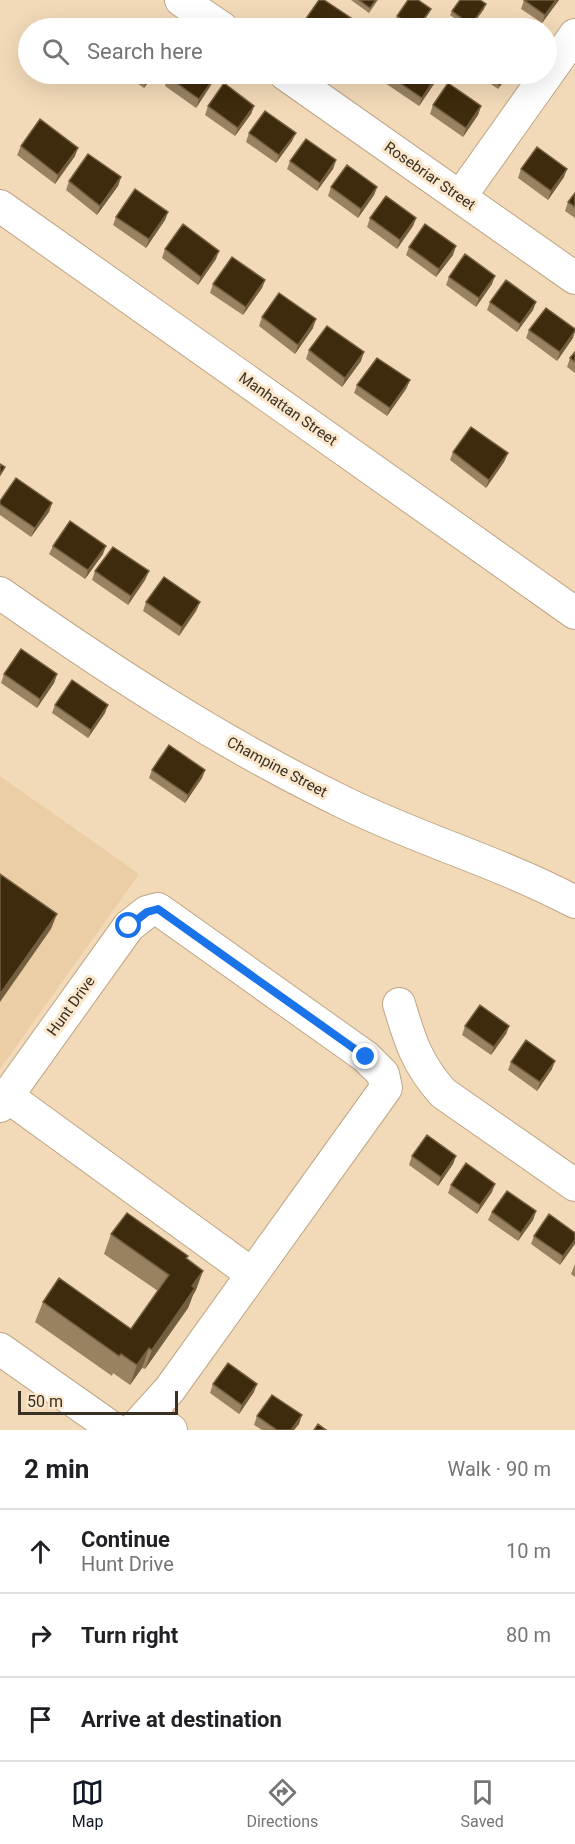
<!DOCTYPE html>
<meta charset="utf-8">
<style>
:root{--surface:#fff;--page:#f2f2f2;--text:#202124;--muted:#757577;--line:#e0e0e0;--accent:#111827}
body{margin:0;font-family:Roboto,sans-serif;background:var(--page);color:var(--text)}
.scale{position:absolute;left:18px;bottom:15px;width:160px;box-sizing:border-box;padding-left:6px;border:3px solid #392f22;border-top:0;font-size:16px;line-height:21px;white-space:nowrap;color:#392f22;-webkit-text-stroke:4px #fbe7cc;paint-order:stroke}
.stop{position:absolute;width:18px;height:18px;margin:-14px;border:4px solid #1a73e8;border-radius:50%;background:#fff}
.stop.end{background:#1a73e8;border-color:#fff;box-shadow:0 2px 6px #0008}
.list{margin:0;padding:0;list-style:none}
h2{display:flex;justify-content:space-between;align-items:center;height:78px;margin:0;padding:0 24px;font-size:26px}
h2 small{font-size:20px;font-weight:400;color:var(--muted)}
.list li{display:grid;grid-template-columns:39px 1fr auto;gap:18px;align-items:center;box-sizing:border-box;height:84px;padding:0 24px;border-top:2px solid var(--line)}
.list b{display:block;font-size:22px;white-space:nowrap}
.list p{margin:0;font-size:20px;white-space:nowrap;color:var(--muted)}
.list em{font-size:20px;font-style:normal;color:var(--muted)}
.icon{flex:none;width:33px;height:33px;fill:none;stroke:currentColor;stroke-width:2;stroke-linecap:round;stroke-linejoin:round}
.map{position:relative;flex:none;width:575px;height:1430px;overflow:hidden}
.search{position:absolute;background:var(--surface);box-shadow:0 6px 24px #0002;left:18px;right:18px;top:18px;height:66px;display:flex;align-items:center;gap:15px;box-sizing:border-box;padding:0 21px;border-radius:33px;color:var(--muted);font-size:22px}
.sheet{height:330px;background:var(--surface)}
nav{display:flex;justify-content:space-around;align-items:center;box-sizing:border-box;height:84px;border-top:2px solid var(--line);background:var(--surface);font-size:16px;color:var(--muted)}
nav a{display:grid;justify-items:center;gap:3px}
nav .on{color:var(--accent)}
.map>svg:first-child{display:block}
.built{fill:#eccea6}
.lines{fill:none;stroke-linecap:round;stroke-linejoin:round}
.minor-casing{stroke:#bea686;stroke-width:34}
.minor{stroke:#fff;stroke-width:32}
.wall{fill:#988262}
.shaded-wall{fill:#745e40}
.building{fill:#3e2a0c;stroke:#745e40;stroke-width:1.5}
.route{stroke:#1a73e8;stroke-width:8}
.labels{text-anchor:middle;dominant-baseline:central;stroke-width:6;stroke-linejoin:round;paint-order:stroke}
.street-label{font-size:15px;fill:#392f22;stroke:#fbe7cc}
</style>
<div class="map">
<svg width="575" height="1430" viewBox="0 0 575 1430">
<rect width="100%" height="100%" fill="#f2d9b8"/>
<path class="built" d="M 0,776 L 139,874 L 0,1069 Z"/>
<g class="lines">
<g class="minor-casing">
<path id="minor" d="M 181,0 L 222,28
M 285,74 L 575,278
M 460,197 L 575,35
M 0,206 L 575,613
M 0,593 C 111,671 223,744 345,803 C 420,840 502,863 575,902
M 399,1004 C 410,1041 417,1064 443,1093 L 575,1185
M 7,1096 L 252,1274
M 0,1106 L 129,926 L 147,912 L 158,909 L 366,1057 L 383,1074 L 386,1088 L 170,1389 L 133,1430
M 0,1349 L 115,1430
M 164,1425 L 171,1430"/>
</g>
<use href="#minor" class="minor"/>
</g>
<path class="wall" d="M 351,0 L 378,0 L 369,13 Z
M 524,0 L 559,0 L 542,23 L 521,9 Z
M 484,9 L 470,28 L 468,28 L 450,15 L 452,11 Z
M 429,13 L 419,28 L 407,28 L 396,20 L 397,16 Z
M 305,20 L 354,20 L 351,28 L 302,28 Z
M 124,74 L 160,74 L 157,78 L 153,76 L 144,88 Z
M 476,74 L 509,74 L 498,89 Z
M 388,75 L 434,84 L 419,106 L 385,83 Z
M 168,77 L 211,85 L 196,108 L 165,86 Z
M 433,105 L 481,106 L 478,115 L 463,137 L 430,114 Z
M 208,106 L 254,106 L 251,114 L 235,136 L 205,115 Z
M 249,133 L 292,141 L 276,163 L 246,142 Z
M 21,146 L 75,156 L 55,184 L 17,155 Z
M 336,160 L 333,169 L 317,191 L 287,169 L 290,161 Z
M 521,169 L 564,177 L 548,200 L 518,178 Z
M 121,177 L 118,186 L 97,215 L 66,190 L 69,181 Z
M 331,187 L 377,187 L 374,195 L 358,218 L 328,196 Z
M 575,193 L 575,218 L 565,211 L 568,202 Z
M 168,212 L 165,220 L 146,248 L 113,225 L 116,217 Z
M 370,218 L 416,218 L 413,226 L 397,249 L 367,227 Z
M 409,247 L 453,255 L 436,277 L 406,255 Z
M 165,249 L 216,259 L 198,285 L 162,258 Z
M 449,277 L 492,284 L 476,307 L 446,285 Z
M 265,280 L 262,288 L 243,315 L 210,293 L 213,284 Z
M 490,302 L 536,302 L 533,310 L 517,332 L 487,310 Z
M 262,317 L 313,328 L 295,354 L 259,326 Z
M 529,330 L 573,338 L 557,361 L 526,338 Z
M 309,350 L 361,361 L 342,387 L 306,359 Z
M 575,352 L 575,373 L 567,367 L 570,358 Z
M 410,380 L 406,389 L 387,416 L 354,393 L 357,385 Z
M 453,452 L 508,453 L 504,462 L 486,488 L 450,460 Z
M 0,501 L 52,503 L 49,512 L 31,537 L 0,515 Z
M 53,546 L 103,554 L 85,579 L 49,554 Z
M 95,571 L 149,571 L 145,580 L 128,605 L 92,580 Z
M 146,602 L 200,602 L 196,611 L 179,636 L 143,611 Z
M 4,674 L 57,674 L 54,683 L 37,708 L 1,683 Z
M 55,705 L 105,713 L 88,738 L 52,713 Z
M 152,770 L 205,770 L 202,778 L 185,803 L 149,778 Z
M 465,1026 L 509,1026 L 506,1034 L 491,1055 L 462,1035 Z
M 511,1062 L 552,1069 L 537,1091 L 508,1070 Z
M 412,1156 L 456,1156 L 453,1164 L 438,1186 L 409,1165 Z
M 451,1185 L 492,1192 L 477,1214 L 448,1193 Z
M 536,1211 L 533,1220 L 518,1241 L 488,1220 L 492,1212 Z
M 575,1233 L 560,1265 L 531,1244 L 534,1236 Z
M 111,1234 L 187,1259 L 196,1290 L 193,1295 L 188,1308 L 145,1369 L 142,1368 L 130,1385 L 113,1373 L 112,1376 L 35,1322 L 43,1302 L 131,1329 L 158,1291 L 104,1254 Z
M 575,1264 L 575,1277 L 571,1274 Z
M 213,1384 L 254,1392 L 239,1414 L 210,1393 Z
M 257,1416 L 299,1424 L 294,1430 L 262,1430 L 254,1425 Z"/>
<path class="shaded-wall" d="M 556,0 L 559,0 L 542,23 L 545,15 Z
M 486,4 L 484,9 L 470,28 L 471,25 Z
M 431,9 L 429,13 L 419,28 L 417,28 Z
M 151,74 L 153,74 L 153,76 L 144,88 L 147,79 Z
M 508,74 L 509,74 L 498,89 L 500,85 Z
M 437,75 L 434,84 L 419,106 L 422,98 Z
M 215,77 L 211,85 L 196,108 L 199,99 Z
M 254,106 L 251,114 L 235,136 L 238,128 Z
M 481,106 L 478,115 L 463,137 L 466,128 Z
M 296,133 L 292,141 L 276,163 L 279,155 Z
M 78,148 L 75,156 L 55,184 L 58,175 Z
M 336,160 L 333,169 L 317,191 L 320,183 Z
M 567,169 L 564,177 L 548,200 L 551,191 Z
M 121,177 L 118,186 L 97,215 L 100,206 Z
M 377,187 L 374,195 L 358,218 L 361,209 Z
M 168,212 L 165,220 L 146,248 L 149,239 Z
M 416,218 L 413,226 L 397,249 L 400,240 Z
M 456,246 L 453,255 L 436,277 L 439,269 Z
M 219,251 L 216,259 L 198,285 L 201,277 Z
M 495,276 L 492,284 L 476,307 L 479,298 Z
M 265,280 L 262,288 L 243,315 L 246,307 Z
M 536,302 L 533,310 L 517,332 L 520,324 Z
M 316,319 L 313,328 L 295,354 L 298,345 Z
M 575,331 L 573,338 L 557,361 L 560,352 Z
M 364,352 L 361,361 L 342,387 L 345,378 Z
M 410,380 L 406,389 L 387,416 L 390,408 Z
M 508,453 L 504,462 L 486,488 L 489,480 Z
M 52,503 L 49,512 L 31,537 L 35,528 Z
M 106,546 L 103,554 L 85,579 L 88,570 Z
M 149,571 L 145,580 L 128,605 L 131,596 Z
M 200,602 L 196,611 L 179,636 L 182,627 Z
M 57,674 L 54,683 L 37,708 L 40,699 Z
M 108,705 L 105,713 L 88,738 L 91,730 Z
M 205,770 L 202,778 L 185,803 L 188,795 Z
M 57,914 L 51,929 L 0,1002 L 0,994 Z
M 509,1026 L 506,1034 L 491,1055 L 494,1047 Z
M 555,1061 L 552,1069 L 537,1091 L 540,1082 Z
M 456,1156 L 453,1164 L 438,1186 L 441,1177 Z
M 495,1184 L 492,1192 L 477,1214 L 480,1205 Z
M 536,1211 L 533,1220 L 518,1241 L 521,1233 Z
M 575,1240 L 575,1244 L 560,1265 L 563,1256 Z
M 203,1271 L 196,1290 L 193,1295 L 188,1308 L 145,1369 L 152,1350 L 192,1286 Z
M 149,1348 L 142,1368 L 130,1385 L 137,1365 Z
M 257,1384 L 254,1392 L 239,1414 L 242,1405 Z
M 302,1415 L 299,1424 L 294,1430 L 291,1430 Z"/>
<path class="building" d="M 319,0 L 324,0 L 354,20 L 348,28 L 318,28 L 305,20 Z
M 359,0 L 376,0 L 370,8 Z
M 408,0 L 418,0 L 431,9 L 417,28 L 415,28 L 397,16 Z
M 460,0 L 480,0 L 486,4 L 471,25 L 452,11 Z
M 524,0 L 556,0 L 545,15 Z
M 506,23 L 514,28 L 503,28 Z
M 139,74 L 151,74 L 147,79 Z
M 171,74 L 210,74 L 215,77 L 199,99 L 168,77 Z
M 389,74 L 434,74 L 437,75 L 422,98 L 388,75 Z
M 484,74 L 508,74 L 500,85 Z
M 224,83 L 254,106 L 238,128 L 208,106 Z
M 448,83 L 481,106 L 466,128 L 433,105 Z
M 265,111 L 296,133 L 279,155 L 249,133 Z
M 40,119 L 78,148 L 58,175 L 21,146 Z
M 306,139 L 336,160 L 320,183 L 290,161 Z
M 537,147 L 567,169 L 551,191 L 521,169 Z
M 88,154 L 121,177 L 100,206 L 69,181 Z
M 347,165 L 377,187 L 361,209 L 331,187 Z
M 135,189 L 168,212 L 149,239 L 116,217 Z
M 575,193 L 575,207 L 568,202 Z
M 386,196 L 416,218 L 400,240 L 370,218 Z
M 183,224 L 219,251 L 201,277 L 165,249 Z
M 425,224 L 456,246 L 439,269 L 409,247 Z
M 465,254 L 495,276 L 479,298 L 449,277 Z
M 232,257 L 265,280 L 246,307 L 213,284 Z
M 506,280 L 536,302 L 520,324 L 490,302 Z
M 279,293 L 316,319 L 298,345 L 262,317 Z
M 546,308 L 575,329 L 575,331 L 560,352 L 529,330 Z
M 327,326 L 364,352 L 345,378 L 309,350 Z
M 575,352 L 575,362 L 570,358 Z
M 377,358 L 410,380 L 390,408 L 357,385 Z
M 471,427 L 508,453 L 489,480 L 453,452 Z
M 0,464 L 5,467 L 0,475 Z
M 16,478 L 52,503 L 35,528 L 0,504 L 0,501 Z
M 70,521 L 106,546 L 88,570 L 53,546 Z
M 113,547 L 149,571 L 131,596 L 95,571 Z
M 164,577 L 200,602 L 182,627 L 146,602 Z
M 21,649 L 57,674 L 40,699 L 4,674 Z
M 72,680 L 108,705 L 91,730 L 55,705 Z
M 169,745 L 205,770 L 188,795 L 152,770 Z
M 0,874 L 57,914 L 0,994 Z
M 480,1005 L 509,1026 L 494,1047 L 465,1026 Z
M 526,1040 L 555,1061 L 540,1082 L 511,1062 Z
M 427,1135 L 456,1156 L 441,1177 L 412,1156 Z
M 466,1163 L 495,1184 L 480,1205 L 451,1185 Z
M 507,1191 L 536,1211 L 521,1233 L 492,1212 Z
M 127,1213 L 188,1256 L 186,1258 L 203,1271 L 192,1286 L 195,1288 L 152,1350 L 149,1348 L 137,1365 L 121,1354 L 119,1356 L 43,1302 L 59,1278 L 131,1329 L 169,1275 L 111,1234 Z
M 549,1214 L 575,1233 L 575,1240 L 563,1256 L 534,1236 Z
M 228,1363 L 257,1384 L 242,1405 L 213,1384 Z
M 272,1395 L 302,1415 L 291,1430 L 277,1430 L 257,1416 Z
M 318,1424 L 326,1430 L 314,1430 Z"/>
<g class="lines">
<path class="route" d="M 129,926 L 147,912 L 158,909 L 366,1057"/>
</g>
<g class="labels">
<g class="street-label">
<text transform="translate(430 176) rotate(35)">Rosebriar Street</text>
<text transform="translate(288 409) rotate(35)">Manhattan Street</text>
<text transform="translate(277 767) rotate(28)">Champine Street</text>
<text transform="translate(71 1006) rotate(-54)">Hunt Drive</text>
</g>
</g>
</svg>
<div class="scale">50 m</div>
<div class="stop" style="left:129px;top:926px"></div>
<div class="stop end" style="left:366px;top:1057px"></div>
<div class="search"><svg class="icon" aria-label="search" viewBox="0 0 24 24"><circle cx="10" cy="10" r="6"/><path d="M15 15l6 6"/></svg>Search here</div>
</div>
<section class="sheet">
<h2>2 min<small>Walk · 90 m</small></h2>
<ul class="list">
<li><svg class="icon" aria-label="ahead" viewBox="0 0 24 24"><path d="M12 20V5M6 11l6-6 6 6"/></svg><div><b>Continue</b><p>Hunt Drive</p></div><em>10 m</em></li>
<li><svg class="icon" aria-label="right" viewBox="0 0 24 24"><path d="M7 20v-9h11M14 6l5 5-5 5"/></svg><div><b>Turn right</b></div><em>80 m</em></li>
<li><svg class="icon" aria-label="arrive" viewBox="0 0 24 24"><path d="M6 21V4h12l-3 4 3 4H6"/></svg><div><b>Arrive at destination</b></div></li>
</ul>
</section>
<nav>
<a class="on"><svg class="icon" aria-label="map" viewBox="0 0 24 24"><path d="M3 6l6-2 6 2 6-2v14l-6 2-6-2-6 2zM9 4v14M15 6v14"/></svg>Map</a>
<a><svg class="icon" aria-label="directions" viewBox="0 0 24 24"><path d="M12 3l9 9-9 9-9-9zM9 14v-3h6M13 9l2 2-2 2"/></svg>Directions</a>
<a><svg class="icon" aria-label="saved" viewBox="0 0 24 24"><path d="M7 4h10v16l-5-4-5 4z"/></svg>Saved</a>
</nav>
